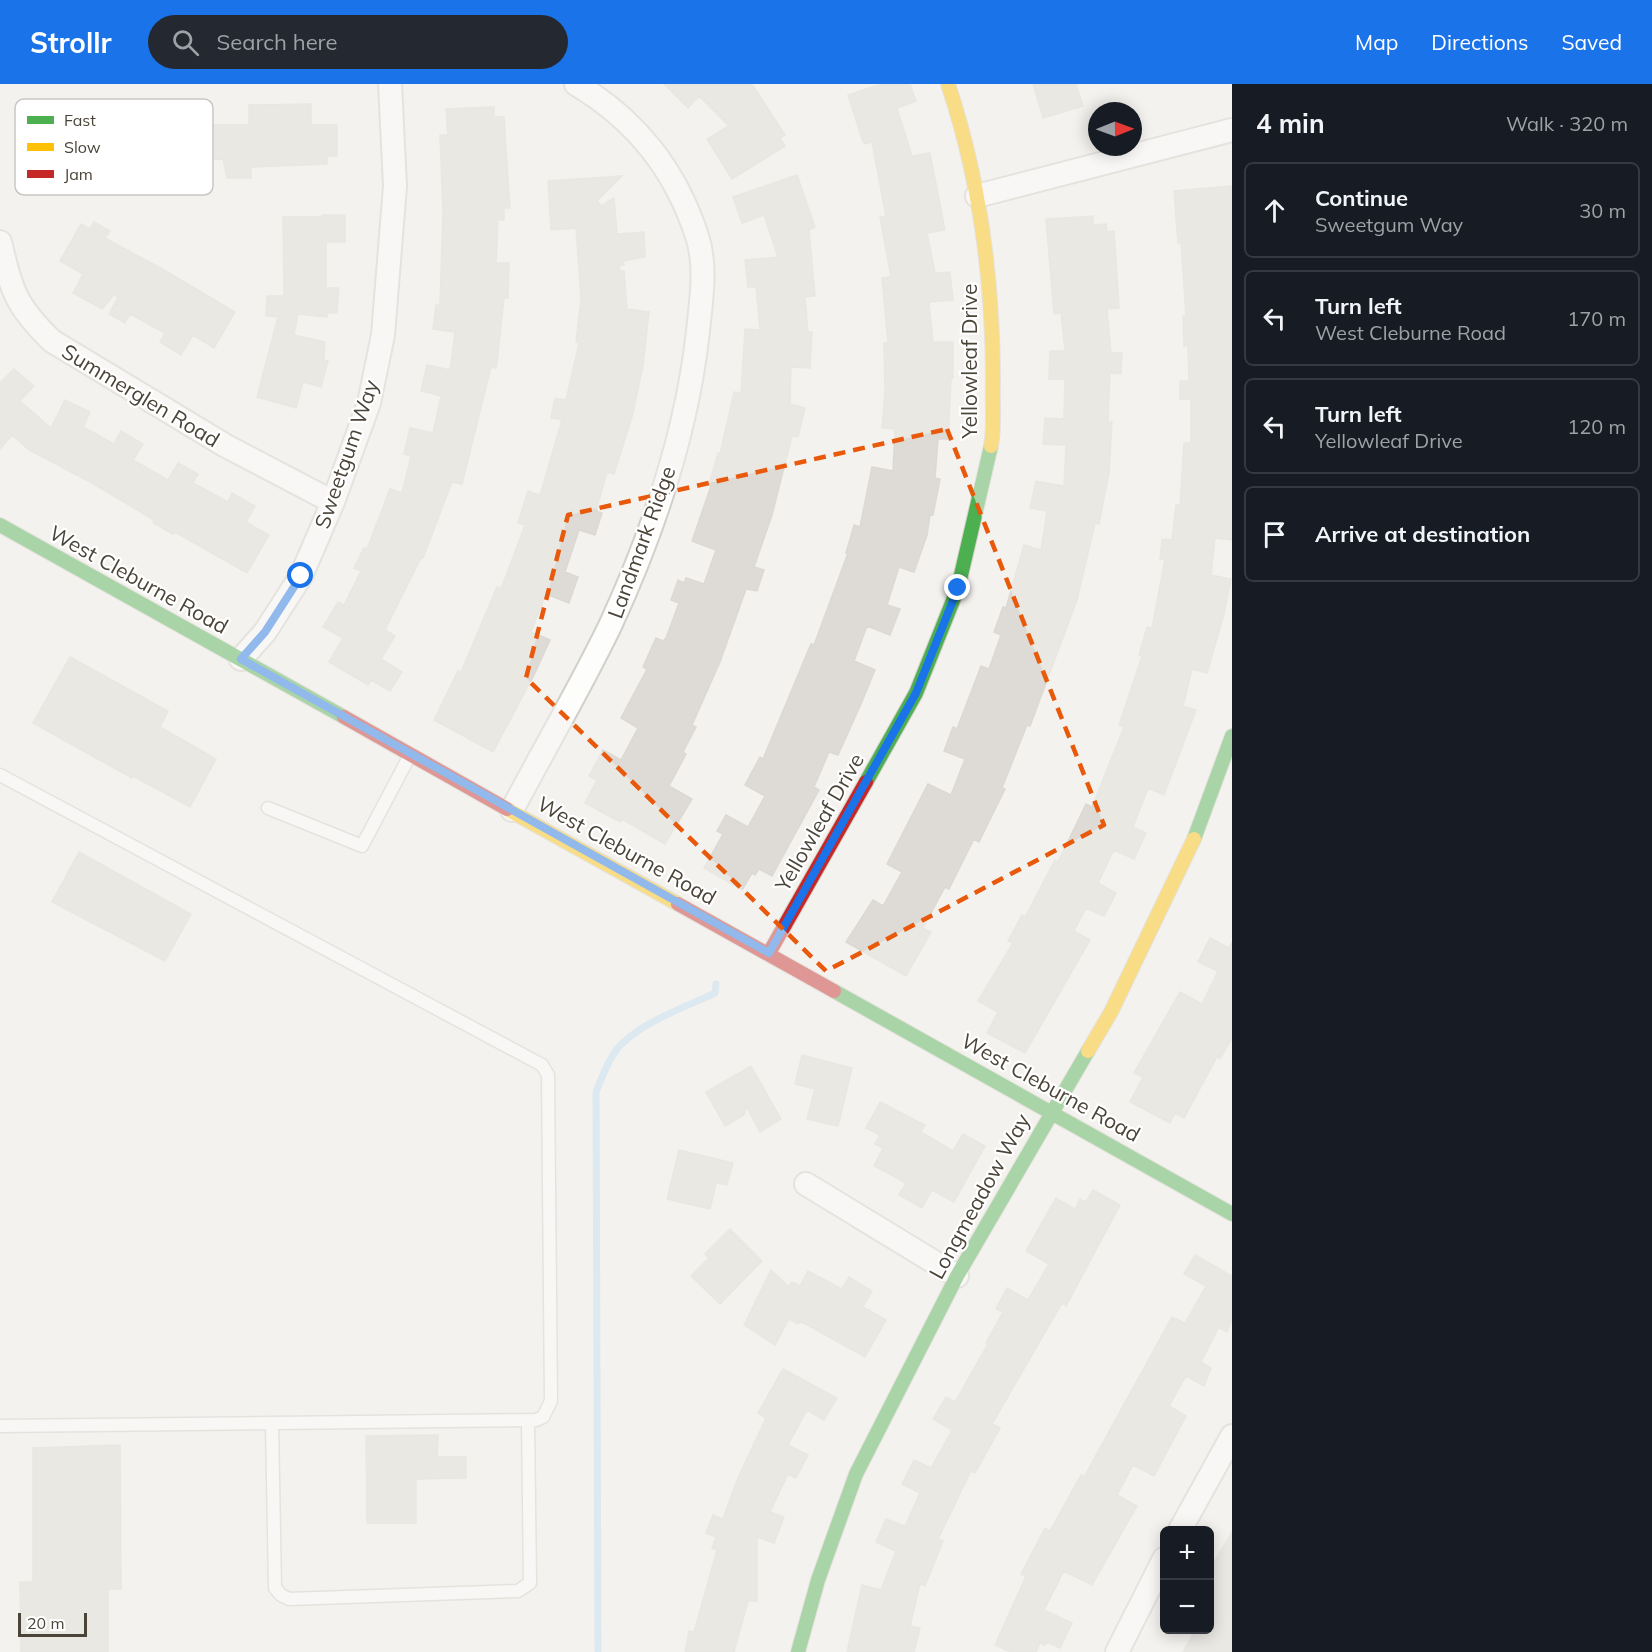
<!DOCTYPE html>
<meta charset="utf-8">
<style>
:root{--surface:#171b24;--page:#242831;--text:#f1f3f6;--muted:#9ea1a6;--line:#363941;--accent:#1a73e8}
body{margin:0;font-family:Mulish,sans-serif;background:var(--page);color:var(--text)}
.controls{position:absolute;right:18px;bottom:18px;display:grid;overflow:hidden;border-radius:9px;box-shadow:0 3px 15px #0003}
.controls button{width:54px;height:54px;display:grid;place-items:center;padding:0;border:0;border-bottom:2px solid var(--line);background:var(--surface);color:var(--text);font:30px sans-serif}
.compass{position:absolute;left:1088px;top:18px;width:54px;height:54px;border-radius:50%;background:var(--surface);box-shadow:0 3px 15px #0003;rotate:89deg}
.scale{position:absolute;left:18px;bottom:15px;width:69px;box-sizing:border-box;padding-left:6px;border:3px solid #4b4439;border-top:0;font-size:16px;line-height:21px;white-space:nowrap;color:#4b4439;-webkit-text-stroke:4px #fff;paint-order:stroke}
.stop{position:absolute;width:18px;height:18px;margin:-14px;border:4px solid #1a73e8;border-radius:50%;background:#fff}
.stop.end{background:#1a73e8;border-color:#fff;box-shadow:0 2px 6px #0008}
.list{margin:0;padding:0;list-style:none}
h2{display:flex;justify-content:space-between;align-items:center;height:78px;margin:0;padding:0 24px;font-size:26px}
h2 small{font-size:20px;font-weight:400;color:var(--muted)}
.list li{display:grid;grid-template-columns:39px 1fr auto;gap:18px;align-items:center;box-sizing:border-box;height:96px;margin:0 12px 12px;padding:0 12px;border:2px solid var(--line);border-radius:9px}
.list b{display:block;font-size:22px;white-space:nowrap}
.list p{margin:0;font-size:20px;white-space:nowrap;color:var(--muted)}
.list em{font-size:20px;font-style:normal;color:var(--muted)}
.icon{flex:none;width:33px;height:33px;fill:none;stroke:currentColor;stroke-width:2;stroke-linecap:round;stroke-linejoin:round}
.map{position:relative;flex:none;width:1232px;height:1568px;overflow:hidden}
header{display:flex;align-items:center;gap:36px;box-sizing:border-box;height:84px;padding:0 30px;background:var(--accent);color:#fff}
header strong{font-size:28px}
nav{display:flex;gap:33px;margin-inline-start:auto;font-size:21px}
.search{width:420px;height:54px;background:var(--page);display:flex;align-items:center;gap:15px;box-sizing:border-box;padding:0 21px;border-radius:33px;color:var(--muted);font-size:22px}
main{display:flex}
aside{flex:1;background:var(--surface)}
.map>svg:first-child{display:block}
.lines{fill:none;stroke-linecap:round;stroke-linejoin:round}
.stream{stroke:#c0ddf1;stroke-width:7}
.building{fill:#dedbd6;stroke:#dcd9d4;stroke-width:1.5}
.lane-casing{stroke:#d2d0cb;stroke-width:15}
.street-casing{stroke:#d2d0cb;stroke-width:26}
.fast-casing{stroke:#d3cfc5;stroke-width:16}
.slow-casing{stroke:#d3cfc5;stroke-width:16}
.jam-casing{stroke:#d3cfc5;stroke-width:16}
.lane{stroke:#fdfdfc;stroke-width:12}
.street{stroke:#fdfdfc;stroke-width:22}
.fast{stroke:#4caf50;stroke-width:14}
.slow{stroke:#ffc107;stroke-width:14}
.jam{stroke:#c62828;stroke-width:14}
.route{stroke:#1a73e8;stroke-width:8}
.marked{fill:none;stroke:#e8590c;stroke-width:4.5;stroke-dasharray:12 8;stroke-linejoin:round}
.labels{text-anchor:middle;dominant-baseline:central;stroke-width:4.5;stroke-linejoin:round;paint-order:stroke}
.street-label{font-size:21px;fill:#4b4439;stroke:#fff}
.key{fill:#fff;stroke:#c9c7c4;stroke-width:1.5}
.key-label{font-size:16px;fill:#4b4439}
</style>
<header>
<strong>Strollr</strong>
<div class="search"><svg class="icon" aria-label="search" viewBox="0 0 24 24"><circle cx="10" cy="10" r="6"/><path d="M15 15l6 6"/></svg>Search here</div>
<nav><a>Map</a><a>Directions</a><a>Saved</a></nav>
</header>
<main>
<div class="map">
<svg width="1232" height="1568" viewBox="0 0 1232 1568">
<rect width="100%" height="100%" fill="#f4f2ee"/>
<g class="lines">
<path class="stream" d="M 598,1568 L 596,1008 C 602,993 607,978 617,965 C 640,938 684,924 715,909 L 716,900"/>
</g>
<path class="building" d="M 664,0 L 752,0 L 785,51 L 780,54 L 785,62 L 732,95 L 707,55 L 729,42 L 699,12 L 688,24 Z
M 881,0 L 910,0 L 916,17 L 897,24 L 912,72 L 930,69 L 945,146 L 927,149 L 935,189 L 950,188 L 953,216 L 929,218 L 933,258 L 953,258 L 953,294 L 951,294 L 948,355 L 938,355 L 935,394 L 940,395 L 933,431 L 930,431 L 927,451 L 914,488 L 899,483 L 887,521 L 900,525 L 890,551 L 867,542 L 854,577 L 875,586 L 861,620 L 838,671 L 829,668 L 814,703 L 819,706 L 772,792 L 759,785 L 755,791 L 752,789 L 742,806 L 704,784 L 723,750 L 717,747 L 726,731 L 748,743 L 765,712 L 745,701 L 760,673 L 763,675 L 811,560 L 814,561 L 848,469 L 846,469 L 854,441 L 860,443 L 872,383 L 893,387 L 895,345 L 882,344 L 885,308 L 884,259 L 888,259 L 882,194 L 891,193 L 880,133 L 886,132 L 872,58 L 865,60 L 863,58 L 848,11 Z
M 1033,0 L 1076,0 L 1083,22 L 1043,34 Z
M 311,20 L 311,41 L 337,41 L 337,72 L 327,72 L 327,80 L 251,83 L 251,94 L 227,94 L 223,75 L 147,76 L 147,85 L 33,85 L 33,44 L 59,44 L 59,22 L 84,22 L 84,43 L 120,42 L 120,22 L 149,21 L 149,32 L 187,31 L 187,22 L 211,21 L 211,41 L 249,41 L 249,21 Z
M 494,23 L 494,33 L 504,33 L 510,124 L 504,124 L 504,136 L 498,136 L 496,179 L 509,179 L 508,214 L 504,214 L 497,279 L 496,284 L 491,283 L 462,400 L 452,398 L 423,474 L 421,474 L 385,546 L 395,552 L 381,575 L 402,588 L 390,607 L 371,596 L 368,601 L 329,578 L 343,554 L 323,543 L 338,518 L 344,521 L 361,487 L 354,484 L 364,464 L 367,465 L 390,405 L 402,409 L 411,372 L 404,370 L 410,344 L 433,349 L 441,312 L 421,307 L 427,281 L 450,286 L 455,248 L 433,245 L 436,221 L 440,221 L 443,127 L 440,51 L 448,51 L 446,25 Z
M 797,91 L 815,143 L 809,146 L 815,212 L 805,213 L 808,248 L 812,248 L 810,284 L 791,283 L 790,320 L 805,324 L 798,353 L 792,352 L 772,431 L 754,483 L 764,486 L 757,507 L 746,505 L 720,578 L 692,641 L 696,643 L 683,668 L 686,670 L 669,702 L 692,715 L 665,760 L 622,735 L 620,738 L 585,719 L 597,696 L 589,692 L 603,666 L 621,676 L 638,644 L 621,634 L 647,585 L 643,583 L 656,554 L 663,557 L 666,554 L 679,519 L 671,516 L 678,496 L 684,499 L 686,494 L 704,500 L 716,466 L 692,457 L 711,402 L 709,401 L 718,369 L 720,370 L 734,308 L 741,309 L 745,245 L 760,246 L 756,203 L 748,203 L 745,176 L 778,173 L 764,131 L 742,139 L 733,113 Z
M 622,92 L 597,117 L 601,122 L 614,114 L 617,150 L 644,148 L 645,173 L 623,177 L 624,181 L 619,182 L 620,187 L 624,187 L 627,225 L 649,228 L 643,282 L 632,333 L 614,390 L 607,388 L 596,427 L 602,429 L 595,451 L 579,446 L 565,488 L 578,493 L 569,519 L 546,510 L 531,548 L 550,556 L 535,589 L 493,668 L 434,636 L 458,587 L 461,588 L 497,503 L 501,505 L 525,441 L 518,439 L 528,407 L 540,411 L 562,336 L 551,334 L 555,314 L 566,316 L 579,259 L 576,258 L 581,215 L 576,144 L 551,146 L 548,97 Z
M 1232,102 L 1232,456 L 1215,454 L 1211,491 L 1231,495 L 1224,530 L 1207,589 L 1192,585 L 1183,622 L 1196,626 L 1164,711 L 1148,704 L 1133,743 L 1146,749 L 1134,775 L 1114,766 L 1098,799 L 1116,809 L 1104,832 L 1086,824 L 1074,847 L 1090,856 L 1025,969 L 987,949 L 998,928 L 978,917 L 1013,859 L 1008,857 L 1022,831 L 1025,833 L 1055,776 L 1058,778 L 1086,720 L 1092,723 L 1124,643 L 1119,641 L 1142,572 L 1139,571 L 1147,543 L 1152,544 L 1165,475 L 1160,475 L 1162,455 L 1172,456 L 1176,421 L 1180,421 L 1184,359 L 1191,359 L 1191,315 L 1180,315 L 1180,297 L 1189,297 L 1188,262 L 1184,262 L 1183,232 L 1186,232 L 1181,159 L 1178,159 L 1174,107 Z
M 322,131 L 345,131 L 345,158 L 326,158 L 326,204 L 339,204 L 337,229 L 327,229 L 327,233 L 298,230 L 294,251 L 325,258 L 324,276 L 328,277 L 321,303 L 303,298 L 296,324 L 257,313 L 278,233 L 266,232 L 267,212 L 284,212 L 283,133 L 322,133 Z
M 1093,132 L 1093,141 L 1106,140 L 1107,148 L 1114,147 L 1119,224 L 1107,225 L 1111,269 L 1122,269 L 1121,290 L 1110,289 L 1108,338 L 1112,338 L 1109,389 L 1099,440 L 1095,439 L 1077,516 L 1030,642 L 1027,641 L 1002,704 L 1005,705 L 979,758 L 974,755 L 949,805 L 945,803 L 923,844 L 931,848 L 906,892 L 846,858 L 873,816 L 883,822 L 902,788 L 887,780 L 928,700 L 951,711 L 965,675 L 944,667 L 953,643 L 957,645 L 981,582 L 989,585 L 1001,551 L 994,548 L 1003,523 L 1006,524 L 1024,461 L 1041,466 L 1047,427 L 1030,424 L 1036,397 L 1064,402 L 1066,361 L 1043,360 L 1045,334 L 1064,335 L 1065,295 L 1049,295 L 1050,267 L 1065,267 L 1061,229 L 1054,230 L 1046,135 Z
M 94,138 L 110,147 L 105,154 L 164,186 L 235,228 L 214,264 L 193,251 L 181,271 L 160,258 L 165,249 L 130,230 L 125,239 L 109,230 L 118,213 L 114,211 L 102,225 L 73,209 L 83,190 L 60,177 L 81,140 L 90,145 Z
M 14,285 L 34,302 L 20,317 L 51,344 L 65,316 L 90,328 L 83,343 L 114,360 L 121,347 L 143,360 L 133,376 L 168,396 L 178,379 L 198,390 L 193,399 L 228,418 L 232,409 L 255,422 L 246,438 L 269,451 L 247,489 L 175,448 L 173,450 L 153,439 L 154,436 L 92,399 L 29,366 L 12,351 L 0,365 L 0,299 Z
M 70,573 L 168,627 L 160,643 L 216,675 L 190,723 L 133,692 L 132,694 L 33,639 Z
M 79,768 L 191,830 L 165,877 L 52,818 Z
M 1210,854 L 1229,864 L 1232,858 L 1232,954 L 1220,975 L 1217,973 L 1184,1034 L 1175,1029 L 1170,1039 L 1130,1018 L 1143,993 L 1134,989 L 1180,908 L 1202,920 L 1218,887 L 1198,878 Z
M 802,971 L 852,984 L 838,1042 L 807,1035 L 815,1005 L 795,1000 Z
M 751,982 L 781,1035 L 760,1048 L 746,1022 L 744,1031 L 725,1042 L 706,1008 Z
M 880,1018 L 925,1041 L 921,1048 L 953,1067 L 963,1050 L 985,1062 L 954,1118 L 932,1106 L 922,1124 L 899,1111 L 906,1099 L 874,1082 L 883,1064 L 875,1060 L 880,1051 L 866,1044 Z
M 679,1066 L 733,1079 L 727,1101 L 716,1099 L 710,1125 L 667,1115 Z
M 1093,1106 L 1120,1121 L 1066,1222 L 1062,1219 L 992,1340 L 1000,1344 L 975,1389 L 971,1387 L 938,1455 L 943,1457 L 925,1502 L 920,1500 L 910,1542 L 920,1544 L 914,1568 L 847,1568 L 862,1501 L 881,1506 L 896,1467 L 876,1458 L 886,1435 L 905,1442 L 920,1409 L 902,1400 L 914,1376 L 931,1384 L 952,1346 L 933,1335 L 946,1313 L 955,1318 L 988,1260 L 986,1259 L 1003,1228 L 996,1225 L 1007,1204 L 1028,1216 L 1049,1180 L 1026,1167 L 1056,1114 L 1075,1125 L 1080,1115 L 1086,1118 Z
M 730,1145 L 762,1177 L 720,1220 L 691,1192 L 709,1174 L 705,1170 Z
M 1195,1171 L 1232,1192 L 1232,1235 L 1227,1248 L 1219,1243 L 1201,1278 L 1211,1284 L 1204,1302 L 1186,1292 L 1169,1322 L 1186,1332 L 1154,1392 L 1133,1381 L 1117,1411 L 1137,1422 L 1092,1501 L 1064,1487 L 1044,1526 L 1072,1539 L 1060,1564 L 1047,1558 L 1045,1561 L 1040,1559 L 1036,1568 L 1011,1568 L 995,1561 L 1026,1492 L 1021,1490 L 1045,1444 L 1050,1447 L 1081,1391 L 1084,1393 L 1172,1233 L 1185,1239 L 1206,1202 L 1184,1190 Z
M 771,1186 L 789,1203 L 792,1198 L 800,1202 L 808,1187 L 842,1205 L 849,1193 L 872,1207 L 863,1223 L 886,1236 L 865,1273 L 800,1237 L 798,1240 L 789,1235 L 775,1261 L 744,1241 Z
M 783,1285 L 837,1314 L 824,1336 L 807,1326 L 788,1361 L 808,1371 L 796,1394 L 788,1390 L 770,1428 L 784,1433 L 774,1459 L 757,1453 L 757,1517 L 748,1517 L 734,1568 L 685,1568 L 689,1547 L 694,1548 L 717,1466 L 712,1464 L 716,1453 L 706,1449 L 713,1431 L 723,1435 L 737,1396 L 766,1334 L 758,1329 Z
M 438,1351 L 437,1373 L 466,1373 L 466,1394 L 416,1395 L 416,1439 L 367,1439 L 366,1352 Z
M 120,1361 L 121,1505 L 108,1505 L 108,1568 L 21,1568 L 20,1498 L 33,1498 L 33,1364 Z
M 1232,1448 L 1232,1568 L 1183,1568 L 1196,1545 L 1209,1545 L 1209,1487 Z"/>
<g class="lines">
<g class="lane-casing">
<path id="lane" d="M 0,691 L 542,981 L 548,991 L 551,1317 L 543,1333 L 536,1336 L 0,1342
M 268,724 L 362,762 L 410,671
M 272,1339 L 275,1504 L 281,1511 L 289,1515 L 518,1507 L 530,1499 L 528,1336"/>
</g>
<g class="street-casing">
<path id="street" d="M 977,112 L 1232,46
M 0,158 C 12,207 15,221 52,257 L 226,362 L 333,418
M 241,575 L 265,548 L 301,492 L 333,418 L 369,319 L 383,251 L 395,102 L 390,0
M 512,726 C 544,665 580,604 610,542 C 653,449 687,349 698,247 C 701,217 707,182 697,152 C 675,85 636,36 576,0
M 806,1100 L 957,1192
M 1180,1446 L 1232,1352
M 1117,1568 L 1164,1475"/>
</g>
<g class="fast-casing">
<path id="fast" d="M 0,441 L 344,633
M 866,698 L 916,609 L 958,504 L 991,362
M 1194,755 L 1232,652
M 834,907 L 1232,1130
M 798,1568 L 818,1496 L 856,1390 L 957,1192 L 1088,967"/>
</g>
<g class="slow-casing">
<path id="slow" d="M 948,0 C 980,96 993,197 993,298 C 992,318 995,342 991,362
M 507,725 L 678,820
M 1088,967 L 1111,928 L 1194,755"/>
</g>
<g class="jam-casing">
<path id="jam" d="M 344,633 L 507,725
M 678,820 L 834,907
M 769,869 L 866,698"/>
</g>
<use href="#lane" class="lane"/>
<use href="#street" class="street"/>
<use href="#fast" class="fast"/>
<use href="#slow" class="slow"/>
<use href="#jam" class="jam"/>
</g>
<g class="lines">
<path class="route" d="M 301,492 L 265,548 L 241,575 L 769,869 L 916,609 L 958,504"/>
</g>
<path d="M0 0H1232V1568H0ZM 947,345 L 1104,741 L 826,887 L 526,594 L 568,431 Z" fill="#f4f2ee" fill-opacity=".55" fill-rule="evenodd"/>
<path class="marked" d="M 947,345 L 1104,741 L 826,887 L 526,594 L 568,431 Z"/>
<g class="labels">
<g class="street-label">
<text transform="translate(969 277) rotate(-90)">Yellowleaf Drive</text>
<text transform="translate(141 311) rotate(31)">Summerglen Road</text>
<text transform="translate(346 370) rotate(-71)">Sweetgum Way</text>
<text transform="translate(641 458) rotate(-70)">Landmark Ridge</text>
<text transform="translate(139 495) rotate(29)">West Cleburne Road</text>
<text transform="translate(819 738) rotate(-60)">Yellowleaf Drive</text>
<text transform="translate(627 766) rotate(29)">West Cleburne Road</text>
<text transform="translate(1051 1003) rotate(29)">West Cleburne Road</text>
<text transform="translate(979 1112) rotate(-61)">Longmeadow Way</text>
</g>
</g>
<rect x="15" y="15" width="198" height="96" rx="9" class="key"/>
<rect x="27" y="32" width="27" height="8" fill="#4caf50"/>
<rect x="27" y="59" width="27" height="8" fill="#ffc107"/>
<rect x="27" y="86" width="27" height="8" fill="#c62828"/>
<g class="key-label">
<text x="64" y="42">Fast</text>
<text x="64" y="69">Slow</text>
<text x="64" y="96">Jam</text>
</g>
</svg>
<div class="controls">
<button>+</button>
<button>−</button>
</div>
<svg class="compass" viewBox="-18 -18 36 36"><path d="M0-13l5 13h-10z" fill="#e53935"/><path d="M0 13l5-13h-10z" fill="#9ea1a6"/></svg>
<div class="scale">20 m</div>
<div class="stop" style="left:301px;top:492px"></div>
<div class="stop end" style="left:958px;top:504px"></div>
</div>
<aside>
<h2>4 min<small>Walk · 320 m</small></h2>
<ul class="list">
<li><svg class="icon" aria-label="ahead" viewBox="0 0 24 24"><path d="M12 20V5M6 11l6-6 6 6"/></svg><div><b>Continue</b><p>Sweetgum Way</p></div><em>30 m</em></li>
<li><svg class="icon" aria-label="left" viewBox="0 0 24 24"><path d="M17 20v-9H6M10 6l-5 5 5 5"/></svg><div><b>Turn left</b><p>West Cleburne Road</p></div><em>170 m</em></li>
<li><svg class="icon" aria-label="left" viewBox="0 0 24 24"><path d="M17 20v-9H6M10 6l-5 5 5 5"/></svg><div><b>Turn left</b><p>Yellowleaf Drive</p></div><em>120 m</em></li>
<li><svg class="icon" aria-label="arrive" viewBox="0 0 24 24"><path d="M6 21V4h12l-3 4 3 4H6"/></svg><div><b>Arrive at destination</b></div></li>
</ul>
</aside>
</main>
